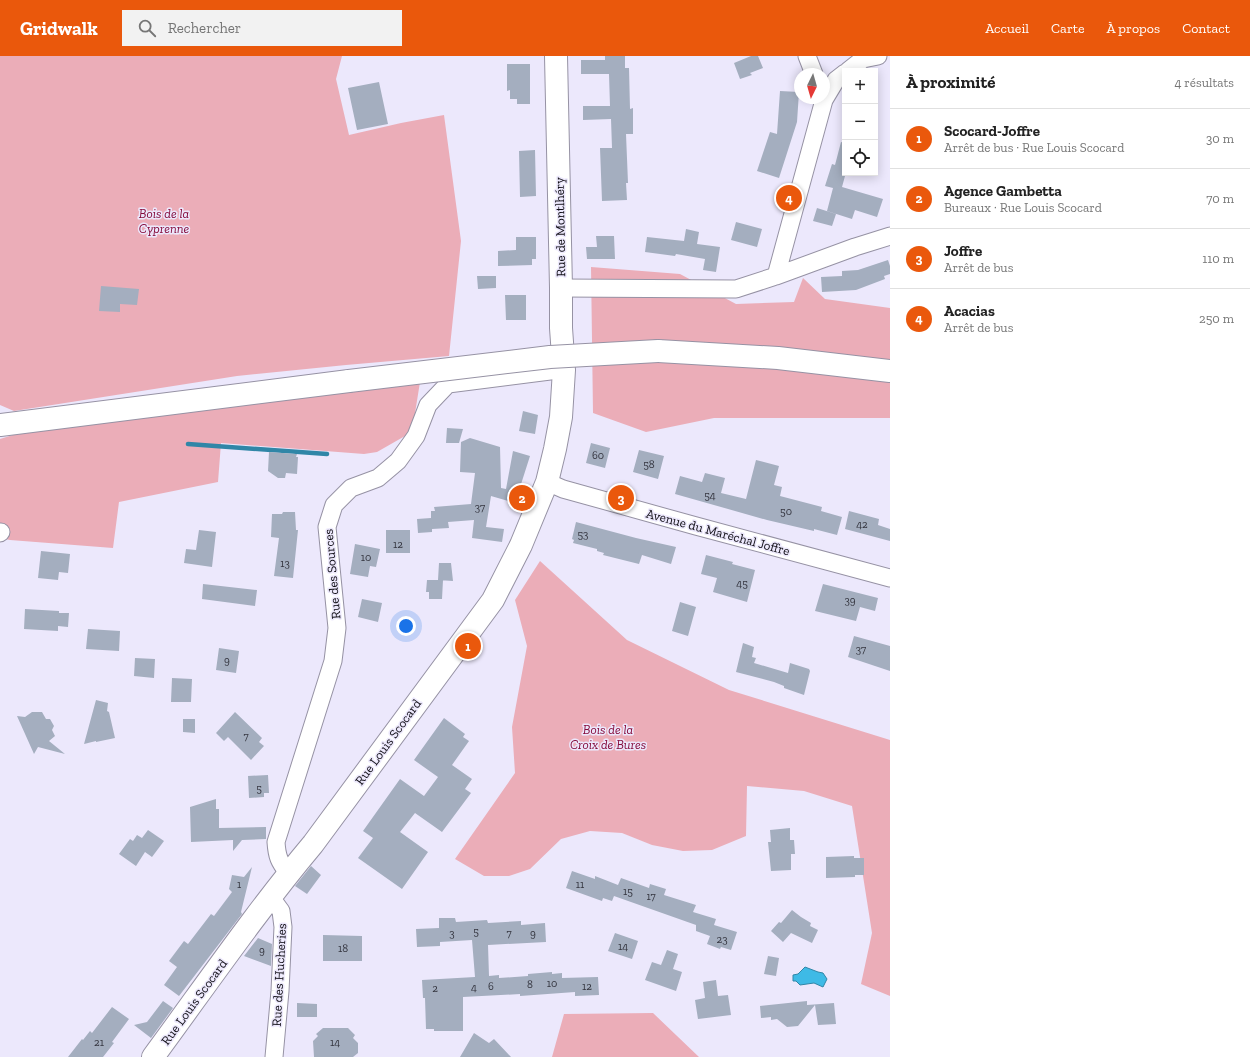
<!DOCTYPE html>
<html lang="fr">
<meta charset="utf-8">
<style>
:root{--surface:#fff;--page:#f2f2f2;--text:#222;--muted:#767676;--line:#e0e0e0;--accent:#ea580c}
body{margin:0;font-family:"Zilla Slab",serif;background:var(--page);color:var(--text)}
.controls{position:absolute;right:12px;top:12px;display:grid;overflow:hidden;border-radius:0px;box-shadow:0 2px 10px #0003}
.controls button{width:36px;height:36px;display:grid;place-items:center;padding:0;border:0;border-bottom:1px solid var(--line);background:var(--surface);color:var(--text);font:20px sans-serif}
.compass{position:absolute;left:794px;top:12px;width:36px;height:36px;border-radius:50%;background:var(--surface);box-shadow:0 2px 10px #0003;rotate:185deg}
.you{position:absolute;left:406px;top:570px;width:14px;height:14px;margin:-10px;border:3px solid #fff;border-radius:50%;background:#1a73e8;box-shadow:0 0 0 6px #1a73e833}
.badge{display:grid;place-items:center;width:26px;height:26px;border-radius:50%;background:var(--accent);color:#fff;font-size:13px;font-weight:700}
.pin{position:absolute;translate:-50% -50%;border:2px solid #fff;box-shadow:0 1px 4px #0006}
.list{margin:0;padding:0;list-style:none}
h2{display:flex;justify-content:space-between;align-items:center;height:52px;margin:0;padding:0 16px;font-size:17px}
h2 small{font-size:13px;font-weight:400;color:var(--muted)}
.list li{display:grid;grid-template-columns:26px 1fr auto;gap:12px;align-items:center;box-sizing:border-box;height:60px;padding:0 16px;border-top:1px solid var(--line)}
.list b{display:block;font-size:15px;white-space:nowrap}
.list p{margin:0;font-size:13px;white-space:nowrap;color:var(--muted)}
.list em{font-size:13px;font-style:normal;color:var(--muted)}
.icon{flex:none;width:22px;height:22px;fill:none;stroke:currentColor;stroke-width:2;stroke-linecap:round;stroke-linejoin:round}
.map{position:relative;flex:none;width:890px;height:1001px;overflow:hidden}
header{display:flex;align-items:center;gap:24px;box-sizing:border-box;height:56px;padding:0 20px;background:var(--accent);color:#fff}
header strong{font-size:19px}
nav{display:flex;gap:22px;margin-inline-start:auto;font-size:14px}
.search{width:280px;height:36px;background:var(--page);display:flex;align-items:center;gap:10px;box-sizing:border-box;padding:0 14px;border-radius:0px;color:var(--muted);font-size:15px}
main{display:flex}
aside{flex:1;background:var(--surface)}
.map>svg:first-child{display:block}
.green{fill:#ebadb8}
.water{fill:#3ebae6;stroke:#3086a7}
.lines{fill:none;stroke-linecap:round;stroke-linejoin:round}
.stream{stroke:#3086a7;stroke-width:4.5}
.building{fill:#a4aebf}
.street-casing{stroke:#9692a4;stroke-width:19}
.secondary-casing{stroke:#9692a4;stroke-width:24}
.street{stroke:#fff;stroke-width:17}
.secondary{stroke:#fff;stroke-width:22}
.secondary-bridge-casing{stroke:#9692a4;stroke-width:24;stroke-linecap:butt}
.secondary-bridge{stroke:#fff;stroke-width:22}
.labels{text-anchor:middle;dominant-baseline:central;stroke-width:3;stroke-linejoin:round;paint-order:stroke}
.number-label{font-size:11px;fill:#34353f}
.park-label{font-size:13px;font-style:italic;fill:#850b3b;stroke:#ece8fc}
.street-label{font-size:13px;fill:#0f0d14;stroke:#ece8fc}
</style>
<header>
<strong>Gridwalk</strong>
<div class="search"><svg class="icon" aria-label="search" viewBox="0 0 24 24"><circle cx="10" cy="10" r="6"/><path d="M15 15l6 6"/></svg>Rechercher</div>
<nav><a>Accueil</a><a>Carte</a><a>À propos</a><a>Contact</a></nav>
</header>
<main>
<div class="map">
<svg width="890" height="1001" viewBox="0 0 890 1001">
<rect width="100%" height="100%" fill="#ece8fc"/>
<path class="green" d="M 0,0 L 342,0 L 336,23 L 349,79 L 401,67 L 444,59 L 461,185 L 449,300 L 346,309 L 237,320 L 14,355 L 0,349 Z
M 591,211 L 680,218 L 736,248 L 794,246 L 803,222 L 825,243 L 890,252 L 890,362 L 714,362 L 646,376 L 593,357 Z
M 420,326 L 412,376 L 377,396 L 364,398 L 221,387 L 218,426 L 119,446 L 113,492 L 10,484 L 0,482 L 0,383 L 13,379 L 295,341 Z
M 540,505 L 627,584 L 729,634 L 890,684 L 890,940 L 861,928 L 872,877 L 852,750 L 804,735 L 747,730 L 746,780 L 712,794 L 683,795 L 652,789 L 622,777 L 590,775 L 561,783 L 530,813 L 509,820 L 484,820 L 455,803 L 515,717 L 512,671 L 527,590 L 515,544 Z
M 653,957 L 699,1001 L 552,1001 L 564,958 Z"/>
<path class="water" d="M 805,911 L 818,916 L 823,917 L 827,923 L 823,931 L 814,927 L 800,929 L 796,925 L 793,925 L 793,919 L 798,918 Z"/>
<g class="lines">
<path class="stream" d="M 188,388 L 327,398"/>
</g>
<path class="building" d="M 605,0 L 625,0 L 625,12 L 629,12 L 630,53 L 633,52 L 633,78 L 626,78 L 628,127 L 626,127 L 627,144 L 602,145 L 600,92 L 612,92 L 611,63 L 583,64 L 583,50 L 610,50 L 609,18 L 581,18 L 581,4 L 605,4 Z
M 751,0 L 758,0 L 763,12 L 750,17 L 752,19 L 740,23 L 734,7 Z
M 507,8 L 530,8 L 530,48 L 517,48 L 517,43 L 510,43 L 510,34 L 507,35 Z
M 379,26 L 388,68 L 357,74 L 348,32 Z
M 780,35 L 799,36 L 797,66 L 779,122 L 757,115 L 770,76 L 777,78 Z
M 841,86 L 845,87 L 845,120 L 842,131 L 883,143 L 877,161 L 855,154 L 852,163 L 827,155 L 833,132 L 825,130 L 832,108 L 835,109 Z
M 535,94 L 536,140 L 520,141 L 519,95 Z
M 817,152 L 836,158 L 832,170 L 813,165 Z
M 736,166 L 762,173 L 757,191 L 731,184 Z
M 686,173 L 699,176 L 697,188 L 720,191 L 716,216 L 703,214 L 705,203 L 676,198 L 675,200 L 645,196 L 647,181 L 684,185 Z
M 596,180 L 614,180 L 615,203 L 587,203 L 586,191 L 597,191 Z
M 516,181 L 536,181 L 536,203 L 532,203 L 532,209 L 498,210 L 498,195 L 516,194 Z
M 888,204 L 890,210 L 890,218 L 884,220 L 885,223 L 856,234 L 822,236 L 821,221 L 842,220 L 842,215 L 858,214 Z
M 477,220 L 496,220 L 496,232 L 478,233 Z
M 101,230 L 139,233 L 137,249 L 120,248 L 120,256 L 99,255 Z
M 505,239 L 526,239 L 526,264 L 506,264 Z
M 523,355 L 538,359 L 535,378 L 519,375 Z
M 447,372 L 463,373 L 459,387 L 446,387 Z
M 470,382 L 500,391 L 501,432 L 506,433 L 513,395 L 530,400 L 515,447 L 491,440 L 486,471 L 504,473 L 502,486 L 472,482 L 474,464 L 448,466 L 449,472 L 432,473 L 432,476 L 418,477 L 417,463 L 431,462 L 431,455 L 435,455 L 434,451 L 471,448 L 475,417 L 460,416 L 461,386 Z
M 591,387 L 610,392 L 605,412 L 586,407 Z
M 639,394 L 664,400 L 658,423 L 633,416 Z
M 269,396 L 297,398 L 296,401 L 298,401 L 297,418 L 286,417 L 285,422 L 278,422 L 268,415 Z
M 756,404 L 779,410 L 774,429 L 782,431 L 780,440 L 822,451 L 821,455 L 842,461 L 837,479 L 814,473 L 814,475 L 767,464 L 675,438 L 680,420 L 702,426 L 705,417 L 725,422 L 721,437 L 746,443 Z
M 849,455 L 879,463 L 878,469 L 890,473 L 890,485 L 845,473 Z
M 283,456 L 295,456 L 296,474 L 298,474 L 293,522 L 274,520 L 279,482 L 271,481 L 272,458 L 282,458 Z
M 576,466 L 636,482 L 676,491 L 671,508 L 642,499 L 639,508 L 603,499 L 604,497 L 597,495 L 597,493 L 573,487 L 574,484 L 572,483 Z
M 199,474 L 216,476 L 212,511 L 184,507 L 186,493 L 196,494 Z
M 386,474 L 410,474 L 410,497 L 386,497 Z
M 355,488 L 380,493 L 376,511 L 370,510 L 368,521 L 350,518 Z
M 41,495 L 70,498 L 68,517 L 59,516 L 58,524 L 38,522 Z
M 706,499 L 733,506 L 732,508 L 755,514 L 747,546 L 713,536 L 717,522 L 701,518 Z
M 439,507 L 451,507 L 453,525 L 438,524 Z
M 427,524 L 443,524 L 442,543 L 429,543 L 429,536 L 426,536 Z
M 203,528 L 257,534 L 255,550 L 202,543 Z
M 823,528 L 878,542 L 875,555 L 860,551 L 856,565 L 815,555 Z
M 362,543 L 382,547 L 378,566 L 358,561 Z
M 680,546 L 696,551 L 688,580 L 672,575 Z
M 25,553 L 59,555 L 59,557 L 69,557 L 68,571 L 58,570 L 58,575 L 24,573 Z
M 88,573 L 120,575 L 119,595 L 86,593 Z
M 854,580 L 890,590 L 890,615 L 848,601 Z
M 743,587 L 754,591 L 752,601 L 756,602 L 754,607 L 788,617 L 790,607 L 809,613 L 810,615 L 804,639 L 784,632 L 784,630 L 774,626 L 736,616 Z
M 219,592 L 239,595 L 236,617 L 216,614 Z
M 135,602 L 155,603 L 154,622 L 134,620 Z
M 172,622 L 192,623 L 191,646 L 171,646 Z
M 96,644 L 108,647 L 107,655 L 109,656 L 115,682 L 96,686 L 96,685 L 84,688 Z
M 32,656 L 42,656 L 46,663 L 50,663 L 54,670 L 52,674 L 55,680 L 49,685 L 65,698 L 38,691 L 34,698 L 17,660 L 25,661 Z
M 235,656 L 262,682 L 259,686 L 264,690 L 251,704 L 228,681 L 224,685 L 216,677 Z
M 444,662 L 465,678 L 463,681 L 469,685 L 452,709 L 472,723 L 465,733 L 471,737 L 442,776 L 415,757 L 400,776 L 428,796 L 402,833 L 358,802 L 373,782 L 363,775 L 400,723 L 424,740 L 438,721 L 414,704 Z
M 183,663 L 195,663 L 195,677 L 183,676 Z
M 268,719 L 269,737 L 264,737 L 264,741 L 249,742 L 248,720 Z
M 216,743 L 216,753 L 219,753 L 219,772 L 266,771 L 266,783 L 242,784 L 233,795 L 233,784 L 191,786 L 190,751 Z
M 790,772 L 790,784 L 794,784 L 795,798 L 791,798 L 791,814 L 771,815 L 768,786 L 771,786 L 770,774 Z
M 148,774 L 164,785 L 152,801 L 145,796 L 136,810 L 119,798 L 130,783 L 133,785 L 137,779 L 142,782 Z
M 854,800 L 854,802 L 864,802 L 864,819 L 855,819 L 855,821 L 826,822 L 826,801 Z
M 311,810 L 321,819 L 307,838 L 295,830 Z
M 252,811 L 241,856 L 242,858 L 179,940 L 164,929 L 177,911 L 169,905 L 184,885 L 188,888 L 211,858 L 214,860 L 232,836 L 229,833 L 232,819 L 244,821 Z
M 572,815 L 595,823 L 595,820 L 618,829 L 621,822 L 649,832 L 650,828 L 666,833 L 664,839 L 696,849 L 693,856 L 716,863 L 714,869 L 737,876 L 731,894 L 721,891 L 720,893 L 707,888 L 710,880 L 696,875 L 696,869 L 614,840 L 612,845 L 603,842 L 602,845 L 566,832 Z
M 792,854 L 801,861 L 811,867 L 810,870 L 818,874 L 812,887 L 791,877 L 783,886 L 771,875 L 779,866 L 781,867 Z
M 439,862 L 455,862 L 456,866 L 487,864 L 488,867 L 521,865 L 521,869 L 545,867 L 546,886 L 488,889 L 489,920 L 499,919 L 499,922 L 528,920 L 528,918 L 552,916 L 552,918 L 562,917 L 562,922 L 598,921 L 599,939 L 575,940 L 575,936 L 520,940 L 520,938 L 463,941 L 463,975 L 434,975 L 434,973 L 426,973 L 425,942 L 423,942 L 422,924 L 475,921 L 472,884 L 440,886 L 440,890 L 417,891 L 416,873 L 439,872 Z
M 615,877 L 638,885 L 632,903 L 608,895 Z
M 323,879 L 362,880 L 362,905 L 323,905 Z
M 258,882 L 272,888 L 271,910 L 244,900 Z
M 667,894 L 678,898 L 673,913 L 682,916 L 676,935 L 645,924 L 652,906 L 661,909 Z
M 768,900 L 779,902 L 776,920 L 764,918 Z
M 716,924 L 718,940 L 728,939 L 731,959 L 698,963 L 695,944 L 705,942 L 703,926 Z
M 163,945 L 173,952 L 151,982 L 134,969 L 147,966 Z
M 807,945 L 807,949 L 834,947 L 836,968 L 818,969 L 815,949 L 798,970 L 787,971 L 777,963 L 771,964 L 771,961 L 761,962 L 760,950 Z
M 297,947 L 317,948 L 317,961 L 297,961 Z
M 112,951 L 129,963 L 112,986 L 114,987 L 103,1001 L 68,1001 L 82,983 L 83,984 L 90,975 L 92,977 Z
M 323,972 L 348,972 L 355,979 L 353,982 L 358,987 L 358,997 L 353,1001 L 314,1001 L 313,985 L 318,980 L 316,978 Z
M 474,977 L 489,987 L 494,983 L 511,1001 L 460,1001 Z"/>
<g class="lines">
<g class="street-casing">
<path id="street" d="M 807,0 L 814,18
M 848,15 L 863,3 L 878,0
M 776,220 L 824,44 L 836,24 L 845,17
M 561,232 L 736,233 L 776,220 L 855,191 L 890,180
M 547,426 L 563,433 L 696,470 L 890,522
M 0,477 L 1,476
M 288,817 C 279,805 277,801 276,786 L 333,605 L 337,572 L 327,471 L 334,449 L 351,432 L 378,422 L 398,405 L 411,387 L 416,380 L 428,349 L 448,328 L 550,315 L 564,314
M 270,840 L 281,855 L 283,871 L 280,935 L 274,1001"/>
</g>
<g class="secondary-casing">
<path id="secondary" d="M 658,295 L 778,302 L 890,315
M 0,369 L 349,325
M 153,1001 C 206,929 256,856 313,788 L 493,544 L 521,489 L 547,426 L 555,393 L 561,361 L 564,314 L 561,272 L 561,232 L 556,0"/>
</g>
<use href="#street" class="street"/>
<use href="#secondary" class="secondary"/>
<g class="secondary-bridge-casing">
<path id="secondary-bridge" d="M 349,325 L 550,301 L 658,295"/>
</g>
<use href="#secondary-bridge" class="secondary-bridge"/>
</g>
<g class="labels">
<g class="number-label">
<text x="598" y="399">60</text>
<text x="649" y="408">58</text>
<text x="710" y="439">54</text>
<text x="480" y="451">37</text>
<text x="786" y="455">50</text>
<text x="862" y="468">42</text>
<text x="583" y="478">53</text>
<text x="398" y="488">12</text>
<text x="366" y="501">10</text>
<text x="285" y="507">13</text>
<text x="742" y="527">45</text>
<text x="850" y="544">39</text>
<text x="861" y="593">37</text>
<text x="227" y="604">9</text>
<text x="246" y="680">7</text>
<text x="259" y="732">5</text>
<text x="239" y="828">1</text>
<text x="580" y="828">11</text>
<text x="628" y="835">15</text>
<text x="651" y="840">17</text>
<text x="476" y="875">5</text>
<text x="452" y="877">3</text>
<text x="509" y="877">7</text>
<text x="533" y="877">9</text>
<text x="722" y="883">23</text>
<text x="623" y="890">14</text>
<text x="343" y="892">18</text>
<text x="262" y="894">9</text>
<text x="552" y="927">10</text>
<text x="530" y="928">8</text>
<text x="491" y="930">6</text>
<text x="587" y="930">12</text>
<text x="474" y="931">4</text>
<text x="435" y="932">2</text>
<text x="99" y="986">21</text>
<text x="335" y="986">14</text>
</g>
<g class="park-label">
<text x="164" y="157">Bois de la<tspan x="164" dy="15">Cyprenne</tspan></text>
<text x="608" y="673">Bois de la<tspan x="608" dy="15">Croix de Bures</tspan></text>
</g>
<g class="street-label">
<text transform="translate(560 171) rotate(-91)">Rue de Montlhéry</text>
<text transform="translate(718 476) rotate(15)">Avenue du Maréchal Joffre</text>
<text transform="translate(332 518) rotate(-95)">Rue des Sources</text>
<text transform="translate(388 686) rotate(-54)">Rue Louis Scocard</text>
<text transform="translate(279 919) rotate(-87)">Rue des Hucheries</text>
<text transform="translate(194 946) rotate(-54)">Rue Louis Scocard</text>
</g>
</g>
</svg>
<div class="controls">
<button>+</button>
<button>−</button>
<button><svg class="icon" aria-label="locate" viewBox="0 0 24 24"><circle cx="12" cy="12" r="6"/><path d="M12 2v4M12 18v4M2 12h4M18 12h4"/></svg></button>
</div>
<svg class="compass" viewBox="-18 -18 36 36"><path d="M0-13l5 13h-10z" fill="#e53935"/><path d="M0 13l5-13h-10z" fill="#767676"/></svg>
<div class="you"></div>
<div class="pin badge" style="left:468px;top:590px">1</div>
<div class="pin badge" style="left:522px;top:442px">2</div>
<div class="pin badge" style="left:621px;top:442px">3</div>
<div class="pin badge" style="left:789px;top:142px">4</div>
</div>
<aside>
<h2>À proximité<small>4 résultats</small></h2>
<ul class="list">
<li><span class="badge">1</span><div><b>Scocard-Joffre</b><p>Arrêt de bus · Rue Louis Scocard</p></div><em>30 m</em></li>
<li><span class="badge">2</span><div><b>Agence Gambetta</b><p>Bureaux · Rue Louis Scocard</p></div><em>70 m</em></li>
<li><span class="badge">3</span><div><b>Joffre</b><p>Arrêt de bus</p></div><em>110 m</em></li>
<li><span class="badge">4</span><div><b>Acacias</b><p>Arrêt de bus</p></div><em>250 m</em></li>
</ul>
</aside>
</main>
